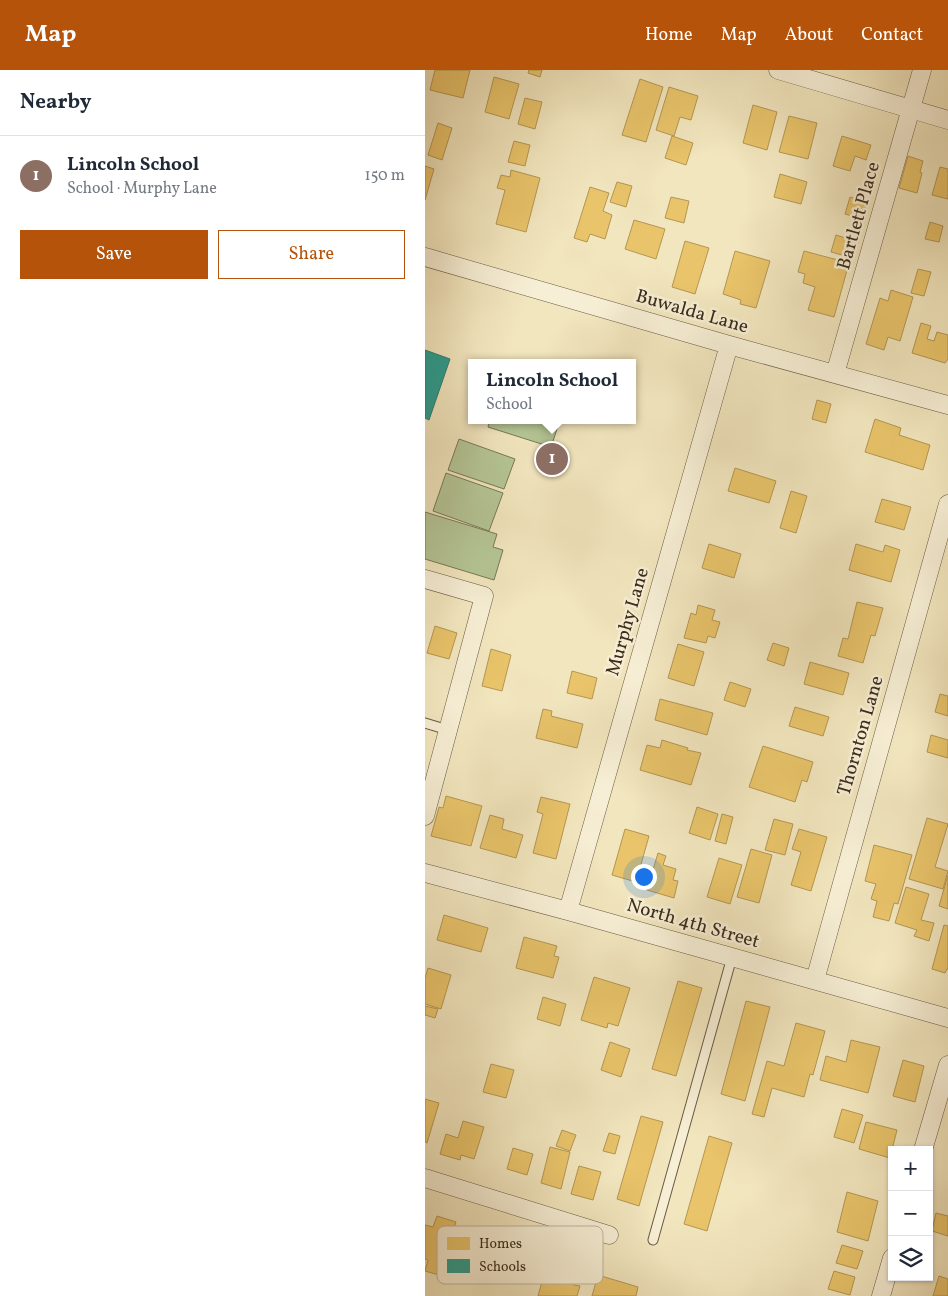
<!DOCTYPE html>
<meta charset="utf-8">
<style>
:root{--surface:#fff;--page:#f2f2f3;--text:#1f2937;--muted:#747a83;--line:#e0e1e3;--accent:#b45309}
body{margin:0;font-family:Vollkorn,serif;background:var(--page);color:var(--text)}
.controls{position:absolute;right:15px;bottom:15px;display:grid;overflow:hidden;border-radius:0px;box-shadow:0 1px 4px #0004}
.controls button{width:45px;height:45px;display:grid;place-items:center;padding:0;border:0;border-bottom:1px solid var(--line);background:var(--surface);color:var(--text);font:25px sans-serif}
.you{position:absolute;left:218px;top:806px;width:18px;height:18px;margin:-12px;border:4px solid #fff;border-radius:50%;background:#1a73e8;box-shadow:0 0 0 8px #1a73e833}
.badge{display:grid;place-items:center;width:32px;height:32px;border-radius:50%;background:var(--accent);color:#fff;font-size:16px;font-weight:700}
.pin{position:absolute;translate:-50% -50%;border:2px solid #fff;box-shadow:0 1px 5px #0006}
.popup{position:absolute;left:43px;top:289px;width:168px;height:65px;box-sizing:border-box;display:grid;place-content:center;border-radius:0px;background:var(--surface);filter:drop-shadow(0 1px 4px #0005);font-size:16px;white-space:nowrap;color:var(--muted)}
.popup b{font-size:19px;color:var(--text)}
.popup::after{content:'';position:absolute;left:50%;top:100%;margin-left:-10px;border:10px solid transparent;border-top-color:var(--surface)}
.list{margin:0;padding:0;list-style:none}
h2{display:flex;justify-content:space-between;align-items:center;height:65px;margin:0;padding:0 20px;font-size:21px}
h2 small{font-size:16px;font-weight:400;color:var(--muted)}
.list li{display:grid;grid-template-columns:32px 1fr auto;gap:15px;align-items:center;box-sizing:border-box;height:80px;padding:0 20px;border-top:1px solid var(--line)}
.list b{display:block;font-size:19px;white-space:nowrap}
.list p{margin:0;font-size:16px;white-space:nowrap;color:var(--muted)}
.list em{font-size:16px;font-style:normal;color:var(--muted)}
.actions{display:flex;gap:10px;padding:15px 20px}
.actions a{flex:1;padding:11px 0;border:1px solid var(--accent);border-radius:0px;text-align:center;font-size:18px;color:var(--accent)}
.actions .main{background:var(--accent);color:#fff}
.icon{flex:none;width:28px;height:28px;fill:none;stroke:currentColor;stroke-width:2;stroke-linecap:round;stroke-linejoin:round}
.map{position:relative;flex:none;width:523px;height:1226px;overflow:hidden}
header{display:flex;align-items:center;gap:30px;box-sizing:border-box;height:70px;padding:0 25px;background:var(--accent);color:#fff}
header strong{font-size:24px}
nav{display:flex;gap:28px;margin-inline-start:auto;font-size:18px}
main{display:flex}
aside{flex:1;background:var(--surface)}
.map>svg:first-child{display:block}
.green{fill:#b5c696;stroke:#787859}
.homes{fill:#e9c46a;stroke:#b49653}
.schools{fill:#2a9d8f;stroke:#2f7b6c}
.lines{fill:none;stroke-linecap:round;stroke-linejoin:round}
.lane-casing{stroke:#685a44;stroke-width:11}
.street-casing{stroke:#685a44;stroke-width:19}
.lane{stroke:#f7efd5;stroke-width:9}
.street{stroke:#f7efd5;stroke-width:18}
.labels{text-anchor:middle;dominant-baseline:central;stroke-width:5;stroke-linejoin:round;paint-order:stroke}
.street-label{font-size:19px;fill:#3a2b1c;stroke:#f7efd5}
.key{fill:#f7efd5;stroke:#beb49e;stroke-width:1}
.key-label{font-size:14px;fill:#3a2b1c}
</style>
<header>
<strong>Map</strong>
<nav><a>Home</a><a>Map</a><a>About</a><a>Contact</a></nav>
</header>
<main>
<aside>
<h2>Nearby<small></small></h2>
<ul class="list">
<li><span class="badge" style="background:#8d6e63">1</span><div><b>Lincoln School</b><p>School · Murphy Lane</p></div><em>150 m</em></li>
</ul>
<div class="actions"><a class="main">Save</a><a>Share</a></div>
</aside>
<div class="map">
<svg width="523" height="1226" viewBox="0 0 523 1226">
<rect width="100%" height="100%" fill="#f2e6be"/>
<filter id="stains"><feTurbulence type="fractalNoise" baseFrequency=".004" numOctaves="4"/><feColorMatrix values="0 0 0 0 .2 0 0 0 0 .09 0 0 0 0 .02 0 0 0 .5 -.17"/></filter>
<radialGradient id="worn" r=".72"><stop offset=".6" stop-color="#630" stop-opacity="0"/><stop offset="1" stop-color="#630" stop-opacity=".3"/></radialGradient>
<path class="green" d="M 65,350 L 135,350 L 126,377 L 63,357 Z
M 34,369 L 90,389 L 79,419 L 23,400 Z
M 21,403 L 78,423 L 64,461 L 8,441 Z
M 0,442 L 72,464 L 68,477 L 78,480 L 69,510 L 0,489 Z"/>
<path class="homes" d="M 10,0 L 45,0 L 38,28 L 5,20 Z
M 104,0 L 117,0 L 115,7 L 103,3 Z
M 69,7 L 94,14 L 84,49 L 60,42 Z
M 215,9 L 238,17 L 221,72 L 197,65 Z
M 244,17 L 273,26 L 266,50 L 255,47 L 249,66 L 231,60 Z
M 100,28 L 117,32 L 110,59 L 93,54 Z
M 328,35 L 352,42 L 342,80 L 318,73 Z
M 364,46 L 392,53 L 383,89 L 354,82 Z
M 13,53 L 27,58 L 17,90 L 3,85 Z
M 247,66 L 268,73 L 261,95 L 240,88 Z
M 417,66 L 446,75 L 441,90 L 430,86 L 425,101 L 408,96 Z
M 89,71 L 105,75 L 100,96 L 83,92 Z
M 483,86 L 498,91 L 495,102 L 497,103 L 492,123 L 474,118 Z
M 0,96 L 9,99 L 0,130 Z
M 515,97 L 523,99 L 523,129 L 507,125 Z
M 86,100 L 115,108 L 101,162 L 71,154 L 80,120 L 72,118 L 76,105 L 85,107 Z
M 355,104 L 382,112 L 376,134 L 349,127 Z
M 192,112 L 207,116 L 201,137 L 185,132 Z
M 165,117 L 184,123 L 178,141 L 187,145 L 180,169 L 165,164 L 162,172 L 149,168 Z
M 246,127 L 264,131 L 259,153 L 240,148 Z
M 425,127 L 442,132 L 437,149 L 420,144 Z
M 209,150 L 240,159 L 231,189 L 200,179 Z
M 505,152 L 518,156 L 514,172 L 500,169 Z
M 411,165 L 433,172 L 428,188 L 406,182 Z
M 260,171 L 284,178 L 270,224 L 247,217 Z
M 310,181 L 345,191 L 331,238 L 315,234 L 316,230 L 298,224 Z
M 379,181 L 424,193 L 409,247 L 383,240 L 390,217 L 378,213 L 380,204 L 373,202 Z
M 493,199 L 506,202 L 499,226 L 486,223 Z
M 466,220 L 488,227 L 475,271 L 463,267 L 459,280 L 441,274 L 455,228 L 463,231 Z
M 496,253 L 506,256 L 502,269 L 509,271 L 512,262 L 523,265 L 523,289 L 520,293 L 487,283 Z
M 392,330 L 406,334 L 401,353 L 387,349 Z
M 450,349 L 476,358 L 474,365 L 505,375 L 498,400 L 440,382 Z
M 310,398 L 351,411 L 344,433 L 303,421 Z
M 366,421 L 382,426 L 371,463 L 355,458 Z
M 457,429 L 486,437 L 479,460 L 450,452 Z
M 284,474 L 316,484 L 309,508 L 277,498 Z
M 431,474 L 458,482 L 460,475 L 475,480 L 466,512 L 424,500 Z
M 432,532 L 458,538 L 450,566 L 446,565 L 438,593 L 413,586 L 418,568 L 423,569 Z
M 273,535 L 290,540 L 287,550 L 295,552 L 290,568 L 283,566 L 281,573 L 259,568 L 266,543 L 271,545 Z
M 10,556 L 32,563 L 24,589 L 2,583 Z
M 348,573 L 364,578 L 359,596 L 342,590 Z
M 253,574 L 279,582 L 269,616 L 243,608 Z
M 66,579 L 86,585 L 77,621 L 57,616 Z
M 385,592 L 424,603 L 418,625 L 379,614 Z
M 147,601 L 172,608 L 167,629 L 142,623 Z
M 305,612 L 326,619 L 320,637 L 299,630 Z
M 515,624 L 523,626 L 523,646 L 510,642 Z
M 235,629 L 288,643 L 282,665 L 230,650 Z
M 370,637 L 404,647 L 398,666 L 364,656 Z
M 118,639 L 127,641 L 126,646 L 158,654 L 152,678 L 111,668 Z
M 506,665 L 523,670 L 523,688 L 502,682 Z
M 237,670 L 263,678 L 262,680 L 276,683 L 266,715 L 215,700 L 222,675 L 235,678 Z
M 338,676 L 388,692 L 382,712 L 377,710 L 370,732 L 324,717 Z
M 21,726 L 57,736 L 46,776 L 6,766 L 14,737 L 18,738 Z
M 116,727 L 145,734 L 131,789 L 108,783 L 118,744 L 112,742 Z
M 272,737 L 293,744 L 285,770 L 264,763 Z
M 297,744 L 308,747 L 301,774 L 290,771 Z
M 65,745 L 79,749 L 77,759 L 98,765 L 91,788 L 55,778 Z
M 502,748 L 523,754 L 510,797 L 523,801 L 518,819 L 484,809 Z
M 349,749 L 368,754 L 360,785 L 340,780 Z
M 200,759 L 224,766 L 211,812 L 187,805 Z
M 374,759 L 402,767 L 386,821 L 366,815 L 376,782 L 367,779 Z
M 449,775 L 487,785 L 473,834 L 469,833 L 464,851 L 448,847 L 452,831 L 446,829 L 451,814 L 440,811 Z
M 326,779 L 347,785 L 334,833 L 312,827 Z
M 233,783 L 241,786 L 238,795 L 251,799 L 248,810 L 253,811 L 249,828 L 222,820 Z
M 294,788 L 317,795 L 305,834 L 282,827 Z
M 523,805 L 523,839 L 514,836 Z
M 481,817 L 504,824 L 496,850 L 509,853 L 504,871 L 489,866 L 492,860 L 470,853 Z
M 19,845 L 63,858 L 56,882 L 12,870 Z
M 519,855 L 523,856 L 523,899 L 522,899 L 520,903 L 507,899 Z
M 99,867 L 132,876 L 129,886 L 134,887 L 128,908 L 91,898 Z
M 3,898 L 26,905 L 16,939 L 0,934 L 0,908 Z
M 169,907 L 205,918 L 193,956 L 183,953 L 182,958 L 156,950 Z
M 253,911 L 277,918 L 251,1006 L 227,999 Z
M 118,927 L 141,934 L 135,956 L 112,949 Z
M 321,931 L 345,937 L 320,1031 L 296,1024 Z
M 0,936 L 13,939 L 10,948 L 0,945 Z
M 371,953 L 400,961 L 388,1005 L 385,1004 L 379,1027 L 347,1018 L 339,1047 L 327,1044 L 342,991 L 359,996 Z
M 426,970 L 455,977 L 443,1023 L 395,1010 L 401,986 L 421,992 Z
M 185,972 L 205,979 L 196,1007 L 176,1000 Z
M 478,990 L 499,996 L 490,1032 L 468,1026 Z
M 66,994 L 89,1000 L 81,1028 L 58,1022 Z
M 0,1029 L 14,1033 L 2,1073 L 0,1072 Z
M 417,1039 L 438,1045 L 429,1073 L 409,1067 Z
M 216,1046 L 238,1052 L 214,1136 L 192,1129 Z
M 38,1051 L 59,1057 L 49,1089 L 36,1085 L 35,1090 L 15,1084 L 21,1064 L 33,1068 Z
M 441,1052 L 472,1060 L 465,1088 L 434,1079 Z
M 137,1060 L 151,1065 L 145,1081 L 131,1076 Z
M 184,1063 L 195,1066 L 190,1084 L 178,1081 Z
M 284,1066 L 307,1073 L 282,1161 L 259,1154 Z
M 125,1077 L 145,1082 L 136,1119 L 116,1113 Z
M 88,1078 L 108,1084 L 102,1105 L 82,1099 Z
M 154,1096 L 176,1102 L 168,1130 L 146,1124 Z
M 422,1122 L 453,1131 L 443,1171 L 412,1162 Z
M 511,1143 L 523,1146 L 523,1166 L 507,1161 Z
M 12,1146 L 31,1152 L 14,1205 L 0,1201 L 3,1190 L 0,1189 L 0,1155 L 8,1157 Z
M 42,1167 L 67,1174 L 58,1202 L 47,1199 L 45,1205 L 31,1201 Z
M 84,1169 L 102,1174 L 95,1196 L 77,1190 Z
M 417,1175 L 438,1181 L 432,1199 L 411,1193 Z
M 123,1190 L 154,1199 L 149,1215 L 155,1216 L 152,1226 L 113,1226 Z
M 409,1201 L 430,1207 L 425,1225 L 403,1219 Z
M 173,1205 L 213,1217 L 211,1226 L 167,1226 Z
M 514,1206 L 523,1209 L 523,1226 L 508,1226 Z"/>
<path class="schools" d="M 0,280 L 25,289 L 4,350 L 0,348 Z"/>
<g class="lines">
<g class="lane-casing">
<path id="lane" d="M 0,653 L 23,660
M 228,1170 L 307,887"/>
</g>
<g class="street-casing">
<path id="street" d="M 353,0 L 523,50
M 0,187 L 304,275 L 523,335
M 410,304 L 497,0
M 0,509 L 59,526 L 0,746
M 0,803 L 143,841 L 523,948
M 143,841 L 304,275
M 390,910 L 523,434
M 498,1080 L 523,995
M 0,1108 L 184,1165
M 456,1226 L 467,1188"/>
</g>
<use href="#lane" class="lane"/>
<use href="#street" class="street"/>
</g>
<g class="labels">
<g class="street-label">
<text transform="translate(434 146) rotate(-74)">Bartlett Place</text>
<text transform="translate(267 242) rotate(16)">Buwalda Lane</text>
<text transform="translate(203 552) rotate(-74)">Murphy Lane</text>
<text transform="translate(436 666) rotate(-74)">Thornton Lane</text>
<text transform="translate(268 854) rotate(16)">North 4th Street</text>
</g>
</g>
<rect x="12" y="1156" width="166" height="58" rx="8" class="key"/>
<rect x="22" y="1167" width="23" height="13" fill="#e9c46a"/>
<rect x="22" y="1189" width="23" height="14" fill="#2a9d8f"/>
<g class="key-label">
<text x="54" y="1178">Homes</text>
<text x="54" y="1201">Schools</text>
</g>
<rect width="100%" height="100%" filter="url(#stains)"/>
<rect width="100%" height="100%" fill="url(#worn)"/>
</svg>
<div class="controls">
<button>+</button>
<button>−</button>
<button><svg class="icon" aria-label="layers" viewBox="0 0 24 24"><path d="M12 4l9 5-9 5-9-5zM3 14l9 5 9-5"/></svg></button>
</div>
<div class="you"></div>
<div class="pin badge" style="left:127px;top:389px;background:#8d6e63">1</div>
<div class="popup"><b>Lincoln School</b>School</div>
</div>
</main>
